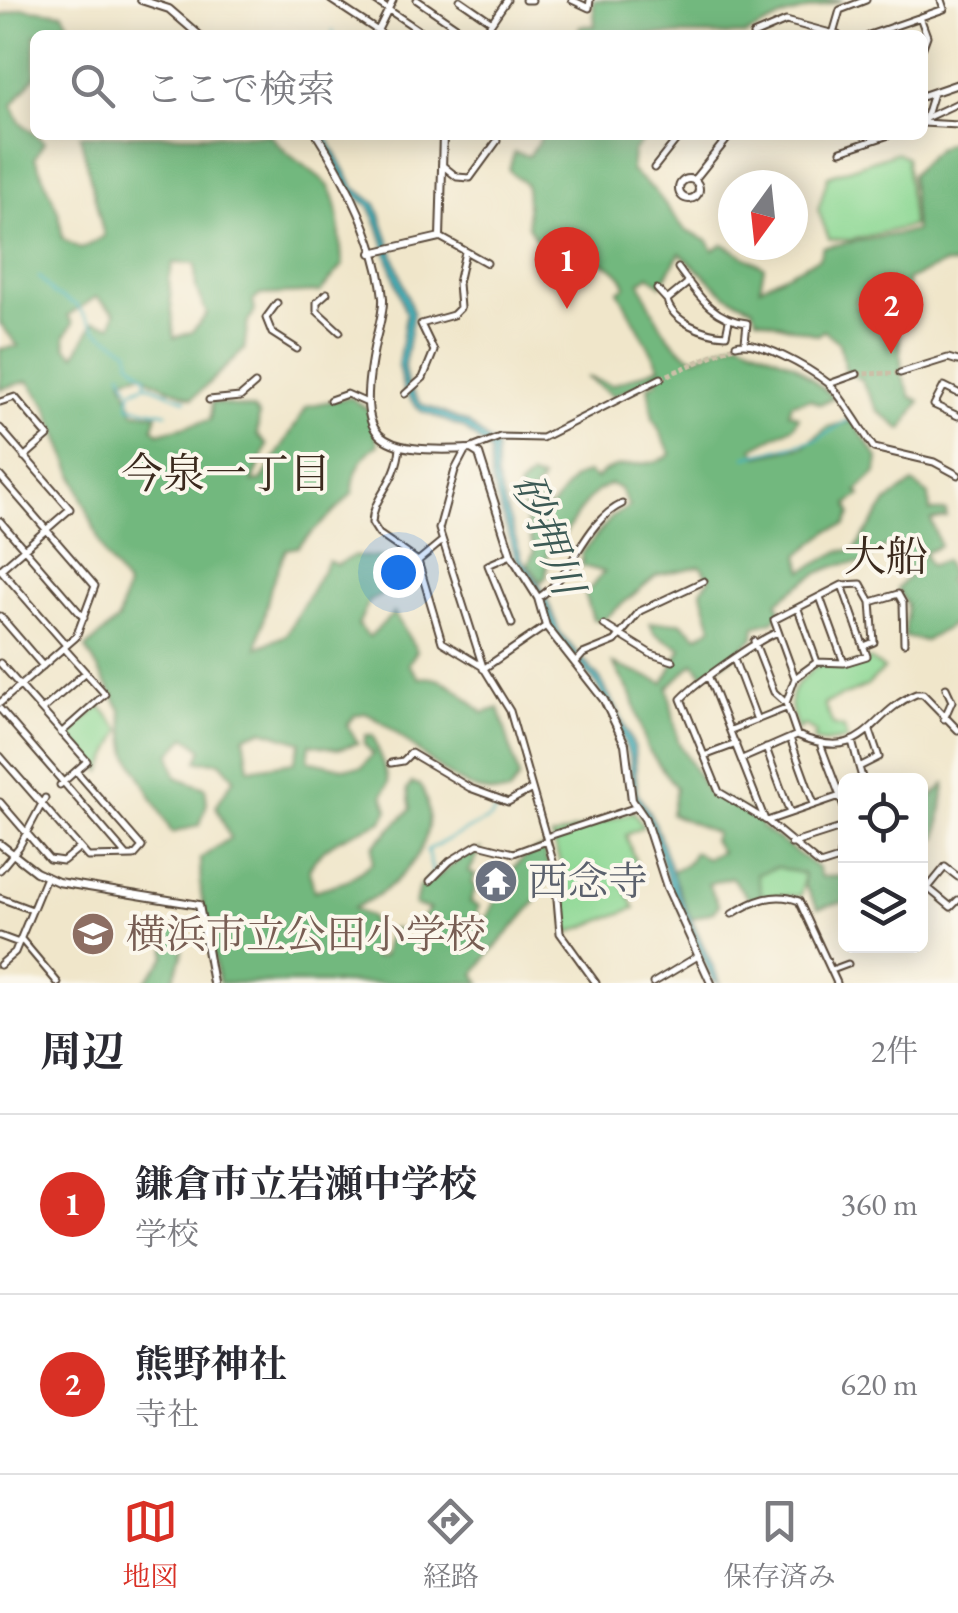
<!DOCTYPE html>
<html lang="ja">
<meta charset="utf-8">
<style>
:root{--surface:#fff;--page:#f2f2f3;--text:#2b2b33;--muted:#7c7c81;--line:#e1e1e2;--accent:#d93025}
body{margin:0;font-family:"EB Garamond","Noto Serif JP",serif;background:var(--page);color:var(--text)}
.controls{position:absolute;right:30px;bottom:30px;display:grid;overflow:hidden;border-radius:15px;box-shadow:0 5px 25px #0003}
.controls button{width:90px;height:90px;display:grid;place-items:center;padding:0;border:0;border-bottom:2px solid var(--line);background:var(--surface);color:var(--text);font:50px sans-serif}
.compass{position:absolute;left:718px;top:170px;width:90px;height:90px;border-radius:50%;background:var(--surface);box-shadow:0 5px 25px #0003;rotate:195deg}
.you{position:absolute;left:398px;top:572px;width:35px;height:35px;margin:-25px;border:8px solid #fff;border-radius:50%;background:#1a73e8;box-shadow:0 0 0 15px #1a73e833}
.badge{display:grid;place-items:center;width:65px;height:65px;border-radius:50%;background:var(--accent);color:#fff;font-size:32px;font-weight:700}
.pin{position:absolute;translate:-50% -82px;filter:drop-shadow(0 2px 5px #0008)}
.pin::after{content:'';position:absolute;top:52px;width:35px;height:30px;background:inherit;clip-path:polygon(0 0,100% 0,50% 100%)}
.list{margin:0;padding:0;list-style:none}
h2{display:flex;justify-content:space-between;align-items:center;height:130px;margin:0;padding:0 40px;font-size:42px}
h2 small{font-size:32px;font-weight:400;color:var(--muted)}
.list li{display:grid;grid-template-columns:65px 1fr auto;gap:30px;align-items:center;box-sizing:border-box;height:180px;padding:0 40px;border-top:2px solid var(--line)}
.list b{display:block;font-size:38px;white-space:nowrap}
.list p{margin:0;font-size:32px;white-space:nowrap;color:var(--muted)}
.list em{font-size:32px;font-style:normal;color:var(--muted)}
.icon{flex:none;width:55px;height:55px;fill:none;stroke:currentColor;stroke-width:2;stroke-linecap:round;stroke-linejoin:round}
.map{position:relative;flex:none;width:958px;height:983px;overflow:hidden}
.search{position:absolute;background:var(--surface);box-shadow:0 5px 25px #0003;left:30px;right:30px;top:30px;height:110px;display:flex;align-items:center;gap:25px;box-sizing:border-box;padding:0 35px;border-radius:15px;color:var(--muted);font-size:38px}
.sheet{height:490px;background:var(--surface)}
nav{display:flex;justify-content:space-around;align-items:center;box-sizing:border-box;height:140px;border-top:2px solid var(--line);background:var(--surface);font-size:28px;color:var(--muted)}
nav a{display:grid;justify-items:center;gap:5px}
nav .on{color:var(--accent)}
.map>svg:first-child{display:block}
.green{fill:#8ed894;stroke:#648159;stroke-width:2.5}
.forest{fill:#72b87e;stroke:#56714e;stroke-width:2.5;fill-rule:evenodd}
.water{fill:#42b2bc;stroke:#3e6e6d;stroke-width:2.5}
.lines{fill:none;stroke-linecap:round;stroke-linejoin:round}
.stream{stroke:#42b2bc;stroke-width:2.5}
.street-tunnel{stroke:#ccc0a8;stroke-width:5;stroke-dasharray:5 2.5;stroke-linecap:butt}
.street-casing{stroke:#564638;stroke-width:9}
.secondary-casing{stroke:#564638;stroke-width:10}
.street{stroke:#fff;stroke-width:5}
.secondary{stroke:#fff;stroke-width:6}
.labels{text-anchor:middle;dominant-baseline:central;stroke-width:8;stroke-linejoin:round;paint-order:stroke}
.worship-label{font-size:40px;fill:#5b616d;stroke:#fbf7ec;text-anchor:start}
.education-label{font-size:40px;fill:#785e54;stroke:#fbf7ec;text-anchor:start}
.neighbourhood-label{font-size:42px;fill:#3b2a1e;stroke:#fbf7ec}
.water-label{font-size:42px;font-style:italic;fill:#3d5a55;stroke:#fbf7ec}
</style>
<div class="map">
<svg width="958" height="983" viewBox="0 0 958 983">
<rect width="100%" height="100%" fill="#fbf7ec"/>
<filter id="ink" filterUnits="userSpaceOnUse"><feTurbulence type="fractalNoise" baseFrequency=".01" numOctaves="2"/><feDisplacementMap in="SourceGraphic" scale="20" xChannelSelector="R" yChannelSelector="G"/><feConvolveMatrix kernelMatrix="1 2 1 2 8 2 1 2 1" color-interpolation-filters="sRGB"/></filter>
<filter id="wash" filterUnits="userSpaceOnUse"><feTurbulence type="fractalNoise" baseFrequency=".0048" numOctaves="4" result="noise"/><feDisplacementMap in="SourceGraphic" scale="40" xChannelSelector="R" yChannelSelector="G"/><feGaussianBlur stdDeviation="2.25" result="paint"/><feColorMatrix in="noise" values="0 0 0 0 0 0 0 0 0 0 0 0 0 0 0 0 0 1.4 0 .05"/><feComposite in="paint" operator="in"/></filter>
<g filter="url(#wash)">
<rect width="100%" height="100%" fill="#f0e6ca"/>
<path class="green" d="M 897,152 L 906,157 L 912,226 L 851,240 L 829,239 L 818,210 L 828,176 Z
M 870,659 L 884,669 L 867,686 L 824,704 L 833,725 L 844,728 L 847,740 L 822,743 L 813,740 L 816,733 L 804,725 L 798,730 C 784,692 790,690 819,664 L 847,668 Z
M 100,706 L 121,730 L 102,772 L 68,734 Z
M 634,812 L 643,827 L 626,835 L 636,863 L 618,874 L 635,908 L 568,933 L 563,873 L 552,837 Z
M 777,867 L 804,874 L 801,896 L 762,895 L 756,874 Z"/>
<path class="forest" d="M 593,0 L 843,0 L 785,16 L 745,35 L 578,35 L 580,26 L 595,26 Z
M 23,8 L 63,13 L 73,31 L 82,35 L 35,35 L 35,77 L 12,105 L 19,121 L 44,142 L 35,158 L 58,211 L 63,239 L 81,249 L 104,236 L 80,135 L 270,135 C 290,159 303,163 324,181 C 343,198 338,241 343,265 L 320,292 L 260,295 L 253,301 L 255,311 L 248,321 L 244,350 L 193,398 L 150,380 L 144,373 L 122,378 L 134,412 L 157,414 L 153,428 L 158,433 L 210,420 L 212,402 L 253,409 L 259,415 L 257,435 L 267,445 L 253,482 L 261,481 L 307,406 L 350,397 L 370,411 L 378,445 C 362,454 353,473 353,492 C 336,513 316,527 298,547 L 286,549 L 271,586 L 257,648 L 286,635 L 328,561 L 337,565 L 353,556 L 390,558 L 403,571 L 404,584 L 369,601 L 358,625 L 369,637 L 394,613 L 417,651 L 408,664 L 419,678 C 446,674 465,696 483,713 L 499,708 L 519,778 L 509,793 C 450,800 413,734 365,713 L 355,715 L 347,725 L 358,743 L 338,749 L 310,744 L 308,760 L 343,768 L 362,767 L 373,754 L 364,744 L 366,735 L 373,735 L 389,782 L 383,795 L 388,810 L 382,821 C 352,835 326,838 309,869 L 314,891 L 347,881 L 372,863 L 373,846 L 411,809 L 407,789 L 412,783 L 420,785 C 448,838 401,888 353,908 L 371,918 L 374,958 L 383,956 L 390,929 L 397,929 L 403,940 L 422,939 L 422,918 L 429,909 L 415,905 L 419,887 C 442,879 455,856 481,849 L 469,872 L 475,875 L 472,883 L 476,886 L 470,902 L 479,906 L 476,916 L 486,919 C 501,892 511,856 543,848 C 545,854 550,865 549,871 C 545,906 494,940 475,974 L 481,983 L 219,983 L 201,893 L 200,859 L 230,838 L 216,806 L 234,778 L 220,762 L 197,761 L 202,749 L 186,737 L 170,754 L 176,777 L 205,788 L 207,803 L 200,825 L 172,833 L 128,754 L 121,710 L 86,648 L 118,620 L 127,586 L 105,556 L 46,404 L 28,381 L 0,389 L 0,349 L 18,346 L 0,323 L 0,16 ZM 173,263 L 195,264 L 196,289 L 207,314 L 192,332 L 174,338 L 169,280 ZM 96,297 L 115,312 L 112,325 L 94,322 L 75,355 L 66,347 L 65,336 L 73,323 L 68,316 ZM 262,730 L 301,742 L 294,762 L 249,769 L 244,736 Z
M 543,135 L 647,135 L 633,152 L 631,171 L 654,190 L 686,231 L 708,241 L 713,250 L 723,244 L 764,267 L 760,287 L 819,258 L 823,247 L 915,231 L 911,175 C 925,161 937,142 958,141 L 958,265 L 944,264 L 907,280 L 909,300 C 891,309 880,300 862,294 L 855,301 L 858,309 L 880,315 L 886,325 L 899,328 L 902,375 L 911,397 L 920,401 L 902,430 L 878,411 L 861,380 L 846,371 L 839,343 L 824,330 L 818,335 L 757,318 L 753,308 L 726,295 L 680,253 L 661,285 L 649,275 L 640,282 C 652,310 665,343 694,358 L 739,340 L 794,364 L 834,398 L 820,404 L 810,399 L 792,403 L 789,412 L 799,417 L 794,426 L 753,448 L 758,456 L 804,446 L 828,427 L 852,421 L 878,458 L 876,473 L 857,491 L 861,495 L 848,504 L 851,514 L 846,525 L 830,530 L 799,555 L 803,571 L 840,551 L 854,550 L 888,501 L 913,483 L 929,495 L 930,511 L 946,511 L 947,517 L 931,520 L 940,546 L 924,553 L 930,566 L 945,560 L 951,575 L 947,580 L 958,598 L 958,627 L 955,623 L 925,641 L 905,637 L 907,605 L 897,588 L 913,572 L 888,546 L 872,555 L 867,565 C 833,557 803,582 777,602 L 781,612 L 773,621 L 755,626 L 754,637 L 732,658 L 703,675 L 694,663 L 668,687 L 678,741 L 709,795 L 721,797 L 760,819 L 761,827 L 818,868 L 821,877 L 845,876 L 845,902 L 818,908 L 805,886 L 804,874 L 777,867 L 757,874 L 762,895 L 750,900 L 731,877 L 708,884 L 719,905 L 713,912 L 691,919 L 671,871 L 686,865 L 694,852 L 707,858 L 721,852 L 713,840 L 716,833 L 671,814 L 676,788 L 647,748 L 632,696 L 613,664 L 664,683 L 681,648 L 654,633 L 650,623 L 680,622 L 698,636 L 712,627 L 701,590 L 710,579 L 701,566 L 657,575 L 602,621 L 593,619 L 585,594 L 604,572 L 582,566 L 582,553 L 612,517 L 629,507 L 620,489 L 611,484 C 579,495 572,535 548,551 L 546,577 L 541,582 L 528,564 L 534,552 L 518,488 L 531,477 L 542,480 L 532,495 L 550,509 L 574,478 L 587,473 L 596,479 C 612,457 653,471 671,454 L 653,418 L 648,386 L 658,382 L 657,377 L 613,396 L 586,377 L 612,385 L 660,367 L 618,291 L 626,286 C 616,257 571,253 540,246 L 528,226 L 526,185 L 509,170 L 514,152 L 529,156 Z
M 945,784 L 938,837 L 924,848 L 932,858 L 921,874 L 921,807 Z
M 183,925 L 182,957 L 171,983 L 144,983 L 165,957 L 168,929 Z"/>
<path class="water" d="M 320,135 L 326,135 L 354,187 L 376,204 L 380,214 L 413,313 L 404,368 L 407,384 L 421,404 L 468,423 L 496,448 L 496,478 L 522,559 L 544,592 L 560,633 L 600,679 L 618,711 L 634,747 L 637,792 L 655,823 L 679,893 L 720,983 L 712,979 L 669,884 L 650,825 L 632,793 L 630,758 L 613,713 L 594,681 L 553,632 L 540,595 L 517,561 L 491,480 L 490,451 L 464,428 L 421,411 L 404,391 L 398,366 L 406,314 L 378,225 L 369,206 L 350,191 Z"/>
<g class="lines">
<path class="stream" d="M 333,35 L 333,31
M 39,277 L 54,294 L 76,305 L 97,331 L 129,350 L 130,361 L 146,376 L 146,384 L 186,400
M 121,372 L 129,388
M 145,385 L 131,391 L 129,406 L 167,413
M 746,457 L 818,439 L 848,420
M 427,880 L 433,874 L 427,850 L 491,818 L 497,808"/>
</g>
</g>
<g filter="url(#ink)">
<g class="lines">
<path class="street-tunnel" d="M 857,374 L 900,373
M 661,378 L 736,345"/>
<g class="street-casing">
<path id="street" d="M 331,0 L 384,35
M 374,0 L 426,35
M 417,0 L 468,35
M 460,0 L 492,22
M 525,0 L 532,0
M 572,0 L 589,8 L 590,0
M 920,17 L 927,36 L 923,47
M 378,30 L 393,0
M 833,34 L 840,10 L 866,0
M 483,35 L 507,0
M 753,35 L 786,21 L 838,35
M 869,35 L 944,9 L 941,0
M 926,118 L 958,103
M 925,119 L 933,93
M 923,123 L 958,125
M 841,151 L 889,135
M 442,165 L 457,177 L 470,178 L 497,141
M 654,168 L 680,135
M 440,237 L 487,263
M 678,268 C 698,295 713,320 747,323 L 745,342
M 689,282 L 667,300 C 672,322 705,334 726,335 L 729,321
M 657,289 L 667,300
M 327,293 L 317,302 L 317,311 L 340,332
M 277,303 L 266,318 L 272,333 L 297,349
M 736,345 C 758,338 810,369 828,383 C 840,393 864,434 874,448 L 934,462 L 958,475
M 900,373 L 948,358 L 958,361
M 829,384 L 857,374
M 958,393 L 944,386 L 934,405 L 958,416
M 405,394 L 423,378 L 434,351 L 421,324 L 453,315 L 460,308 L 458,283 L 465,252
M 209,400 L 240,397 L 255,384
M 330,400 L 347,394 L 365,402
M 0,402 L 15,397 L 48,436 L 24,457
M 0,428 L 70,509 L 0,570
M 400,447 C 397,484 373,495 372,523 L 379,534 L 418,561 L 442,642 L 483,667 L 510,711 L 554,865 L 560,933 L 596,983
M 472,448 L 500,437 L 542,438 L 661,378
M 466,449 L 455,470 L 439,529 L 483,667
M 0,476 L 95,586 L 76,637 L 0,703
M 0,521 L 84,618
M 511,555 L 488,565 L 512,624
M 418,561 L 441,542
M 0,569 L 66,645
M 820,597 L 844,663
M 538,598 C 575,575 582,523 622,504
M 871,602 L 898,594 L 903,603 L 904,643
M 798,609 L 817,662
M 0,616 L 43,666
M 604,625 L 651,654 L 673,661
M 778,632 C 757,640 697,682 681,699 L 719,792 L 767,821 L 820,865 L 839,859 L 846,814
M 754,641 L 774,692 L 786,703
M 576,662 L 583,654 L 615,641 L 640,611 L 704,581
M 735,662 L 757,720
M 0,663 L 87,761 L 60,785
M 483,669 L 546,626
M 709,678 L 765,820
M 795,678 L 774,620 L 842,585 L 861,584 L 871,602 L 874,642 L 864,646
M 0,709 L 127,856
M 42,710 L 85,673
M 944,719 L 952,701 L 946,688
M 731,730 L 786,708
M 61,733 L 105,694 L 64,648
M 797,735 L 786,703 L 795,678 L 817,662 L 844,663 L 867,656 L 842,585
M 790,738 L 814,804
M 852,741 L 859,767
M 821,746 L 846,812
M 766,748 L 790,813
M 0,756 L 88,857 L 134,856 L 142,847 L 76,771
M 704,756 L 736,744
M 742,759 L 797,735 C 867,765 867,714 916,694 L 923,694 L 958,730
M 391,763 L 403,761 L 411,753 L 470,788 L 508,802 L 532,789
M 863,781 L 859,767 L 879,757 L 870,731
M 0,802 L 49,859 L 63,861 L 79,848
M 767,821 L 846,794
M 546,837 L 637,807
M 791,844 L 844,827
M 0,870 L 19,847 L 45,798
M 958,877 L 945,867 L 928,888 L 951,907 L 958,900
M 430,881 L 450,861 L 478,844 L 514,853 L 547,841
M 0,898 L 32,910
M 732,914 C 753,901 775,891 799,901 L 837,983
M 0,936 L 19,943
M 21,939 L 58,983
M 0,965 L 15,952 L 46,877
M 832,970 L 848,964
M 653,983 L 698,956"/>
</g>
<g class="secondary-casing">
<path id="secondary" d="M 141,0 L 169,9 L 199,35
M 923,96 L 958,84
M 317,135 C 346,180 378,244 383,298 C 384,312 378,329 375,343 C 355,442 374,453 471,449 L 479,454 L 511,555 L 538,598 L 546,626 L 604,700 L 625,744 L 632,800 L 645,819 L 667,887 L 711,983
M679 189a10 10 0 1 1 20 0a10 10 0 1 1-20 0Z
M 694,180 L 730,135
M 371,253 L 440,237 L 443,135
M 0,844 L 36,872 L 58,882 L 199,905 L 213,983"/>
</g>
<use href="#street" class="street"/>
<use href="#secondary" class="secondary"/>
</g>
</g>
<defs>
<g id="temple-disc" transform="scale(2.25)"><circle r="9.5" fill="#6b7280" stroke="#fbf7ec"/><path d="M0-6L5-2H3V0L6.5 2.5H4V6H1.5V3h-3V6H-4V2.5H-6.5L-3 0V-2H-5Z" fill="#fff"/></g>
<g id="school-disc" transform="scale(2.25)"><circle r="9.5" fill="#8d6e63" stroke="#fbf7ec"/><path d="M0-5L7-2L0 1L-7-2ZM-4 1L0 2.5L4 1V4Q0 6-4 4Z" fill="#fff"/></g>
</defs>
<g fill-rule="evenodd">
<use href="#temple-disc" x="496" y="881"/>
<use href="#school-disc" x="93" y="934"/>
</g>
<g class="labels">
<g class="worship-label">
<text x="528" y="881">西念寺</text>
</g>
<g class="education-label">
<text x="126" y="934">横浜市立公田小学校</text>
</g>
<g class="neighbourhood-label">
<text x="226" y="473">今泉一丁目</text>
<text x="886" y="556">大船</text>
</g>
<g class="water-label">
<text transform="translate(548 534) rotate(69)">砂押川</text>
</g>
</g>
</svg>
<div class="controls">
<button><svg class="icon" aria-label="locate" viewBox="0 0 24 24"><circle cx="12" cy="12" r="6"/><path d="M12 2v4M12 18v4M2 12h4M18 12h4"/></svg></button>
<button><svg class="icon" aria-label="layers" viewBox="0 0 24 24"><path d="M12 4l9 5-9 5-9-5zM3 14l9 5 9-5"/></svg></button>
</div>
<svg class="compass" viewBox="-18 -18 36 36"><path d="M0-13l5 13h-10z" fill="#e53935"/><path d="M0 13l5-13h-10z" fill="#7c7c81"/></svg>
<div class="you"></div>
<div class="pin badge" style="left:567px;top:309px">1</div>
<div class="pin badge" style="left:891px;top:354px">2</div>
<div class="search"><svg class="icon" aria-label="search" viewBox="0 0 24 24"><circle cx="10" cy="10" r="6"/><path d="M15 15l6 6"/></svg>ここで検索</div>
</div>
<section class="sheet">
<h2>周辺<small>2件</small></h2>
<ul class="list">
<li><span class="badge">1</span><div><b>鎌倉市立岩瀬中学校</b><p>学校</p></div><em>360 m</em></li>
<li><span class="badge">2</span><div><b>熊野神社</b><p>寺社</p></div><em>620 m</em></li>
</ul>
</section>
<nav>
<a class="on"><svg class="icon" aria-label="map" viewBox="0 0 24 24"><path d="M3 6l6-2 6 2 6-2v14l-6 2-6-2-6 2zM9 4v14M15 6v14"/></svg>地図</a>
<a><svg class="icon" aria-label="directions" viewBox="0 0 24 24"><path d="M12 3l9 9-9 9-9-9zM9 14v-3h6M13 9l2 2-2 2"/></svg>経路</a>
<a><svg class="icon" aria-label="saved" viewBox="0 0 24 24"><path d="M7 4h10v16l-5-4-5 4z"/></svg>保存済み</a>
</nav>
